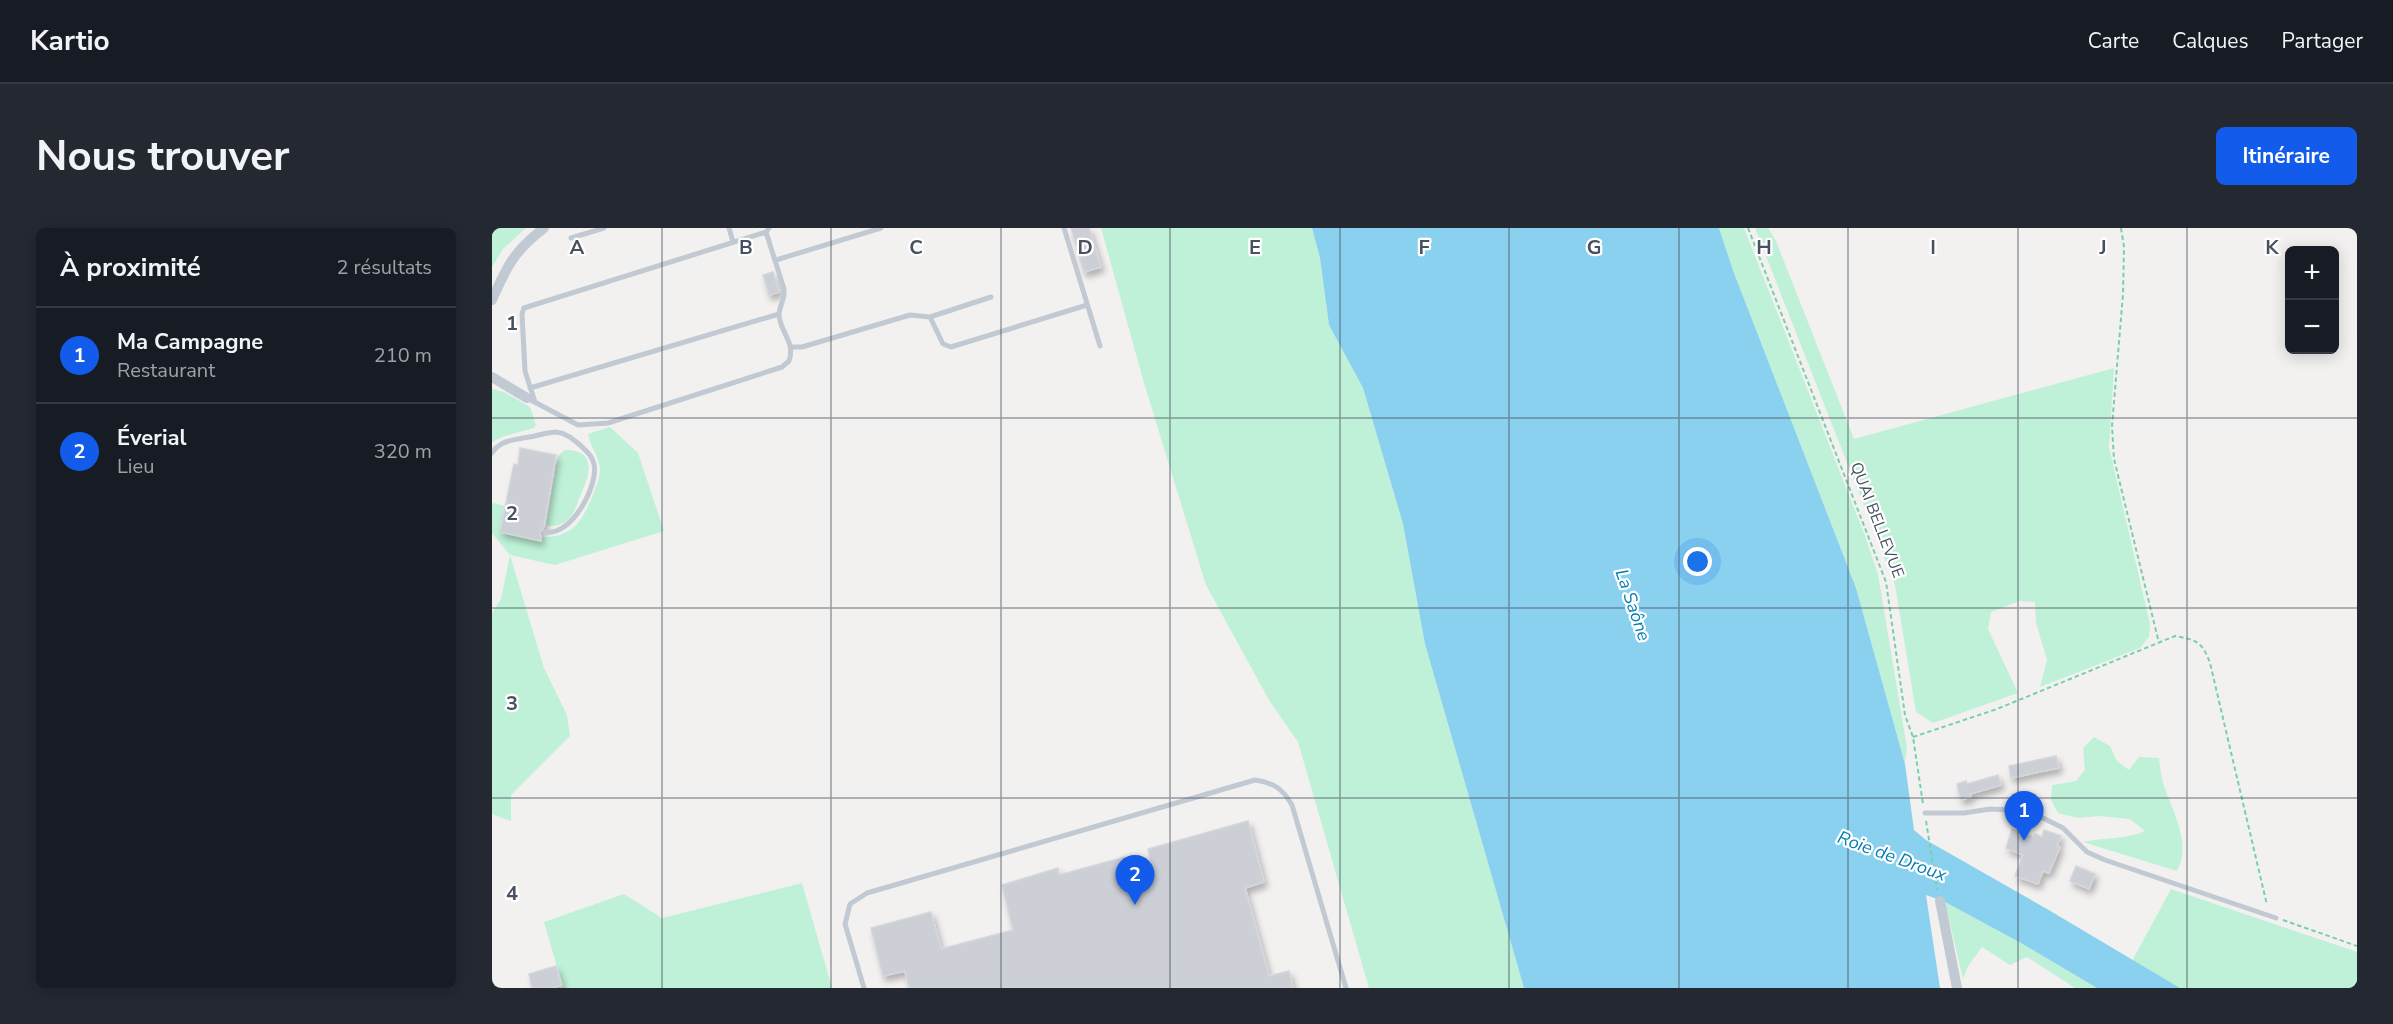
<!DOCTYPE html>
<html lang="fr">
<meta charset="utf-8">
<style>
:root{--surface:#171b24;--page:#242831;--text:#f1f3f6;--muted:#9ea1a6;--line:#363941;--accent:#135ceb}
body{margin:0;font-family:"Nunito Sans",sans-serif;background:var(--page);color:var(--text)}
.controls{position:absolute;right:18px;top:18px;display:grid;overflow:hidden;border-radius:9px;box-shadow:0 3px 15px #0003}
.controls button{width:54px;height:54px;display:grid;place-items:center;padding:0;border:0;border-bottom:2px solid var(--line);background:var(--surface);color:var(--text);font:30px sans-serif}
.you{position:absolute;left:1206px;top:334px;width:21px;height:21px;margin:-15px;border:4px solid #fff;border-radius:50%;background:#1a73e8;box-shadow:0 0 0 9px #1a73e833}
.badge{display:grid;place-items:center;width:39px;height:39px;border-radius:50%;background:var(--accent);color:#fff;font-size:20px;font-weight:700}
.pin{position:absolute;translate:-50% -50px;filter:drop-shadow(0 2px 3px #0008)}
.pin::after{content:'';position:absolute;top:32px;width:21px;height:18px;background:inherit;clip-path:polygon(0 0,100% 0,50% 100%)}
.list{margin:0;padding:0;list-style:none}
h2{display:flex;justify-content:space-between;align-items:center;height:78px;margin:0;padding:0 24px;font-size:26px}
h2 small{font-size:20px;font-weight:400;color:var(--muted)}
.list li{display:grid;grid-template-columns:39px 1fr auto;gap:18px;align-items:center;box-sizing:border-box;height:96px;padding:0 24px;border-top:2px solid var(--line)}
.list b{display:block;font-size:22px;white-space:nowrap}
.list p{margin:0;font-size:20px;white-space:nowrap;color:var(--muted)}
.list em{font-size:20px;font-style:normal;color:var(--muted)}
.map{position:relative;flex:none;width:1865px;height:760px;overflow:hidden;border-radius:9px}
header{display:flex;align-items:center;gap:36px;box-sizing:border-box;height:84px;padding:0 30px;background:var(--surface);border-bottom:2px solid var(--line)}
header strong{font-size:28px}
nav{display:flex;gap:33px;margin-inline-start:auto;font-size:21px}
.intro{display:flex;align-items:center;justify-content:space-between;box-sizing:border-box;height:144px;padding:0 36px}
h1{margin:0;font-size:42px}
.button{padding:15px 27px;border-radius:9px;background:var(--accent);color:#fff;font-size:21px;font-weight:700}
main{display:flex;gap:36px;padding:0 36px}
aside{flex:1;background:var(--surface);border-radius:9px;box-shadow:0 3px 15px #0003}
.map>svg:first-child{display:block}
.green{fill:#bef1d7}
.water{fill:#8ad1ef}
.building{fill:#cccfd6;stroke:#d4d6dc;stroke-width:1.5;filter:url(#shadow)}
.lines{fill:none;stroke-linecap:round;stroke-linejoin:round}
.path{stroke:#75d1ac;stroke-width:2;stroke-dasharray:4.5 3;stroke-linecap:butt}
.lane{stroke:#c1c9d3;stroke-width:5}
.street{stroke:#c1c9d3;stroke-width:10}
.grid{fill:none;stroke:#47515f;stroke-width:1.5;stroke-opacity:0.55}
.labels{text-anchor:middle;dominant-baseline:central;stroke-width:4.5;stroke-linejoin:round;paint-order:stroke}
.street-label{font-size:16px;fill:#47515f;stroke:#fff}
.water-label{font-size:18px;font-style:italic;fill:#077eb2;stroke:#fff}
.grid-label{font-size:20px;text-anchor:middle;font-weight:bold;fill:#47515f;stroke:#fff;stroke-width:4.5;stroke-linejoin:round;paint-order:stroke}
</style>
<header>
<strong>Kartio</strong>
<nav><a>Carte</a><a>Calques</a><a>Partager</a></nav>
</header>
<div class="intro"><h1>Nous trouver</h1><a class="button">Itinéraire</a></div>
<main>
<aside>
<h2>À proximité<small>2 résultats</small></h2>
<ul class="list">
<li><span class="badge">1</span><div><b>Ma Campagne</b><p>Restaurant</p></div><em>210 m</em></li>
<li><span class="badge">2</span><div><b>Éverial</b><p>Lieu</p></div><em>320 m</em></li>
</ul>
</aside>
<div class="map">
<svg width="1865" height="760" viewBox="0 0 1865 760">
<defs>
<filter id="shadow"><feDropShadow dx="3" dy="5" stdDeviation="3" flood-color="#0004"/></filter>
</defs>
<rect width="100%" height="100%" fill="#f3f1f0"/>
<path class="green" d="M 0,0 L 34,0 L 11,21 L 0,39 Z
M 609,0 L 820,0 L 828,30 L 837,97 L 871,160 L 911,296 L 933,416 L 1032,760 L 877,760 L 806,514 L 777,472 L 714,357 L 652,155 Z
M 1227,0 L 1252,0 L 1373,308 L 1386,346 L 1415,520 L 1413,536 L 1364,360 L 1242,45 Z
M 1263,0 L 1276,0 L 1284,13 L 1362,211 L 1622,140 L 1617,219 L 1658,396 L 1657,409 L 1648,420 L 1548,459 L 1555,432 L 1544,395 L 1543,374 L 1527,373 L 1499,384 L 1496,401 L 1526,465 L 1441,495 L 1424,484 L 1403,357 Z
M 0,161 L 12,164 L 38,179 L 44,197 L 42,200 L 10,209 L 0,214 Z
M 118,199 L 146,225 L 172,303 L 63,337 L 18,327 L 52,440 L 75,487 L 78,508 L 19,567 L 19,593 L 0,586 L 0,385 L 9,371 L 18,327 L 0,305 L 0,277 L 2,275 L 12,278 L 8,304 L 48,312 L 50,309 C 81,309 89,295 100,269 C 103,260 108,251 108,242 C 108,229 98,219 96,206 Z
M 73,222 C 105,222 98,246 89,266 C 85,276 82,288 73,294 C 67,298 61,298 54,298 L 66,228 Z
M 1602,509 L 1618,518 L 1625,533 L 1637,542 L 1647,529 L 1667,530 C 1668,539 1669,549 1672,558 C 1681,585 1700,615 1685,643 L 1591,614 C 1612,609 1634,612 1653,603 L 1638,591 L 1607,588 L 1586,590 L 1566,585 L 1559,572 L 1560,557 L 1584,553 L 1593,542 L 1591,520 Z
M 310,655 L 340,760 L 71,760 L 52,694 L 132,666 L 170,690 Z
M 1679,661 L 1865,724 L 1865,760 L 1688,760 L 1640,733 Z
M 1453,674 L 1529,715 L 1605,760 L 1583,760 L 1535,729 L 1518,737 L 1490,719 L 1476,738 L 1471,751 Z"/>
<path class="water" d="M 820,0 L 1227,0 L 1242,45 L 1364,360 L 1413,536 L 1422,602 L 1434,612 L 1555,681 L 1688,760 L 1605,760 L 1529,715 L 1453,674 L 1434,667 L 1448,760 L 1032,760 L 933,416 L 911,296 L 871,160 L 837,97 L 828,30 Z"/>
<path class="building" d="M 579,0 L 597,0 L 609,39 L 592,44 Z
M 281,44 L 287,64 L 277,67 L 271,47 Z
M 28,220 L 64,227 L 52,299 L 48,304 L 49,313 L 8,304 L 22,236 L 26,237 Z
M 1564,528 L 1567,540 L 1519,550 L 1517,538 Z
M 1506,547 L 1509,557 L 1478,566 L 1479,569 L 1469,572 L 1465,556 L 1474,553 L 1475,556 Z
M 756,593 L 772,654 L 753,660 L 777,748 L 797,743 L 801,760 L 417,760 L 413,743 L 391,748 L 379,700 L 439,684 L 449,721 L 521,702 L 510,657 L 566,640 L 567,647 L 633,629 L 636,642 L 659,635 L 656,621 Z
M 1520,601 L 1542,609 L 1543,606 L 1550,609 L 1552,602 L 1569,608 L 1565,618 L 1568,619 L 1557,645 L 1551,643 L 1546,656 L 1523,648 L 1531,627 L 1514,620 Z
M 1584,638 L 1603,646 L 1597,661 L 1578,653 Z
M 64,738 L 70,757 L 60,760 L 40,760 L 37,746 Z"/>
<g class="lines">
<path class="path" d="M 1256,0 L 1394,354 L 1413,487 L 1421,509 L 1431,576
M 1629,0 L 1632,19 L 1631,66 L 1620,198 L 1622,231 L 1667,415
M 1421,509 L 1505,481 L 1683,408 C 1704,412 1710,413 1718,435 L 1775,677
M 1434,593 L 1445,662
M 1791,692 L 1865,718"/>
<path class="lane" d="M 237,0 L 241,14
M 572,0 L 608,118
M 79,10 L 112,0
M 284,32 L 389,0
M 438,89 L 499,69
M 300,119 L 310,119 L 418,87 L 438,89 L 451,116 L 459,119 L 595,77
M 38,160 L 287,86
M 35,170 L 86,197 L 116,195 L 290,139 L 297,133 C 304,114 287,103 287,86 C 288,77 293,70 292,61 L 274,4
M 43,174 L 33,143 L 30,86 L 32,80 L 274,4 L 277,0
M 0,225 C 8,212 22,212 37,209 C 45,208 56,204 64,204 C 74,205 81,211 88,217 C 94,223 100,227 102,236 C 107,256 80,309 53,304
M 1433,585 L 1472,585 L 1498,581 L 1537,583 L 1571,600 L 1595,624 L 1613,632 L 1784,690
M 372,760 L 353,696 L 358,676 L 375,665 L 763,552 C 782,555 790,560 800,577 L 854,760"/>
<path class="street" d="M 0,72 C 15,38 22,23 52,0
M 0,149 L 35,170
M 1448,673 L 1465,760"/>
</g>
<path class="grid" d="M 170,0 L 170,760M 339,0 L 339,760M 509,0 L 509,760M 678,0 L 678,760M 848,0 L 848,760M 1017,0 L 1017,760M 1187,0 L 1187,760M 1356,0 L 1356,760M 1526,0 L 1526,760M 1695,0 L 1695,760M 0,190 L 1865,190M 0,380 L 1865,380M 0,570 L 1865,570"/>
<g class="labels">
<g class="street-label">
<text transform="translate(1385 292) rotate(69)">QUAI BELLEVUE</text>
</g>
<g class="water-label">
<text transform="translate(1141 377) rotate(71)">La Saône</text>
<text transform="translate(1400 628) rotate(20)">Roie de Droux</text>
</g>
</g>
<g class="grid-label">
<text x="85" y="26">A</text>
<text x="254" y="26">B</text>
<text x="424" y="26">C</text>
<text x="593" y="26">D</text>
<text x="763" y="26">E</text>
<text x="932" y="26">F</text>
<text x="1102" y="26">G</text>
<text x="1272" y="26">H</text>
<text x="1441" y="26">I</text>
<text x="1611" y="26">J</text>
<text x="1780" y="26">K</text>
<text x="20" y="102">1</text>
<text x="20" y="292">2</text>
<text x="20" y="482">3</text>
<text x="20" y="672">4</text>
</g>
</svg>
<div class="controls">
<button>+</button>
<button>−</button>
</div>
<div class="you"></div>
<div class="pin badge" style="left:1532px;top:613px">1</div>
<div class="pin badge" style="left:643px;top:677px">2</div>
</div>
</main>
